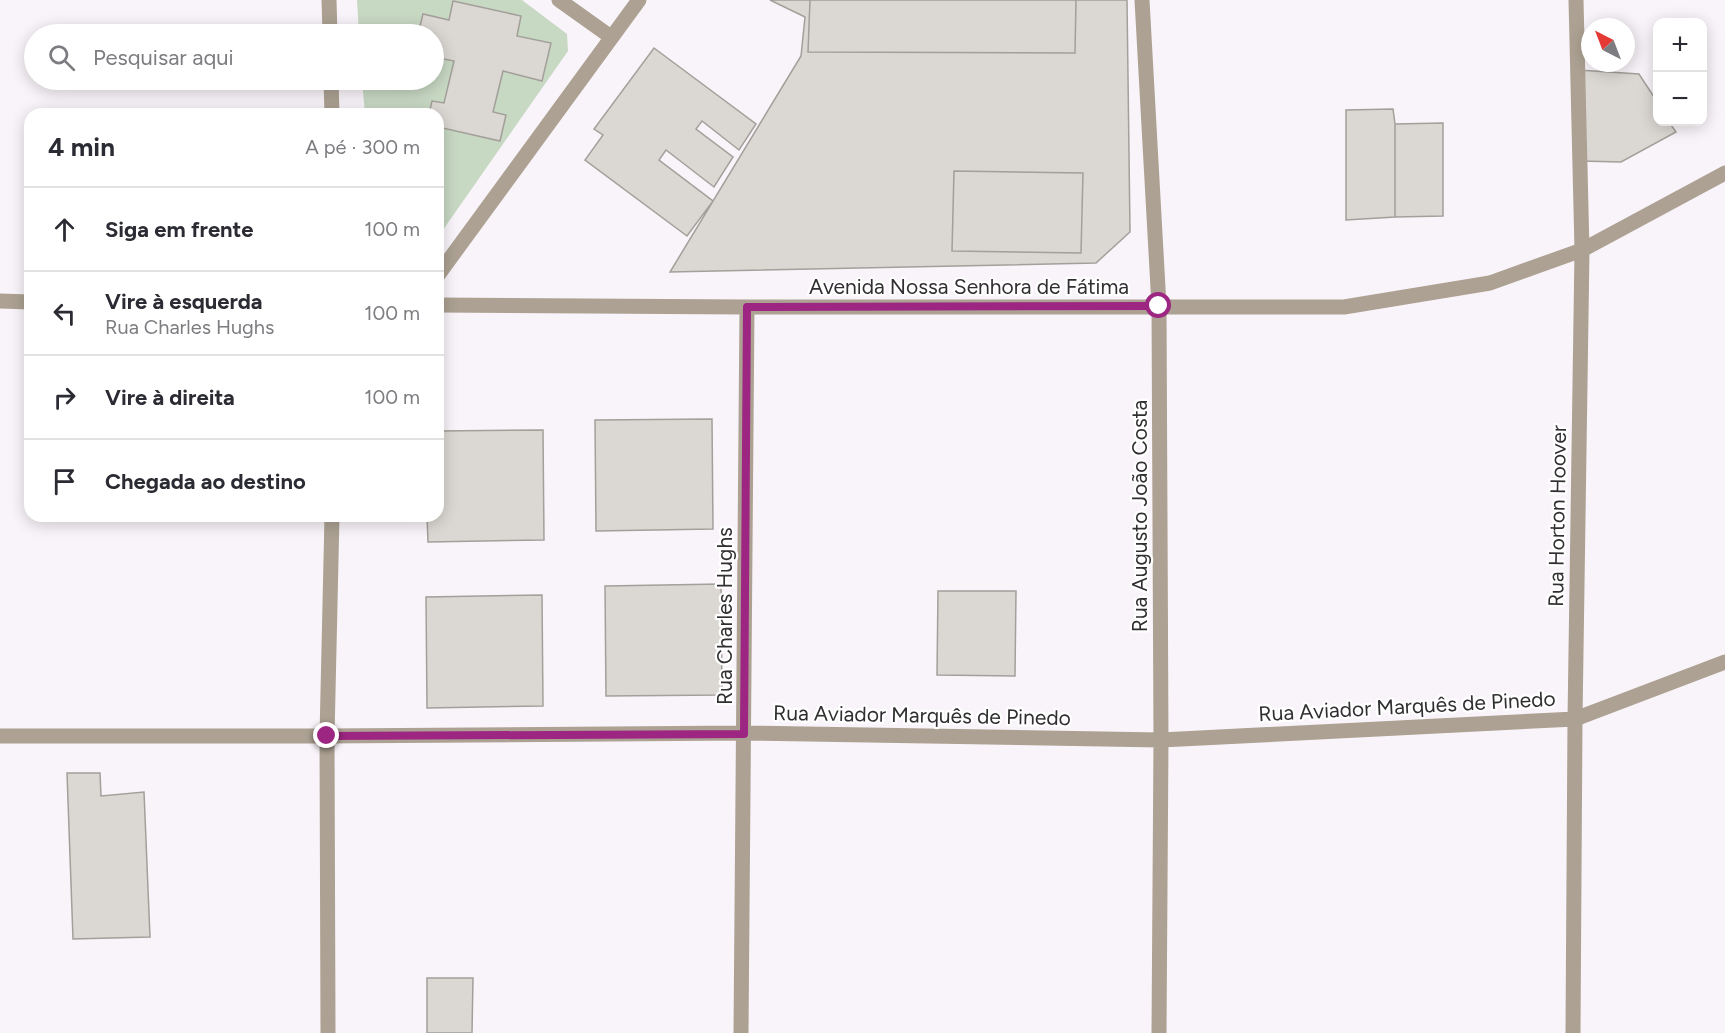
<!DOCTYPE html>
<html lang="pt">
<meta charset="utf-8">
<style>
:root{--surface:#fff;--page:#f7f7f7;--text:#2b2b33;--muted:#7c7c81;--line:#e1e1e2}
body{margin:0;font-family:Figtree,sans-serif;background:var(--page);color:var(--text)}
.controls{position:absolute;right:18px;top:18px;display:grid;overflow:hidden;border-radius:12px;box-shadow:0 3px 15px #0003}
.controls button{width:54px;height:54px;display:grid;place-items:center;padding:0;border:0;border-bottom:2px solid var(--line);background:var(--surface);color:var(--text);font:30px sans-serif}
.compass{position:absolute;left:1581px;top:18px;width:54px;height:54px;border-radius:50%;background:var(--surface);box-shadow:0 3px 15px #0003;rotate:318deg}
.stop{position:absolute;width:18px;height:18px;margin:-14px;border:4px solid #9c2681;border-radius:50%;background:#fff}
.stop.end{background:#9c2681;border-color:#fff;box-shadow:0 2px 6px #0008}
.list{margin:0;padding:0;list-style:none}
h2{display:flex;justify-content:space-between;align-items:center;height:78px;margin:0;padding:0 24px;font-size:26px}
h2 small{font-size:20px;font-weight:400;color:var(--muted)}
.list li{display:grid;grid-template-columns:39px 1fr auto;gap:18px;align-items:center;box-sizing:border-box;height:84px;padding:0 24px;border-top:2px solid var(--line)}
.list b{display:block;font-size:22px;white-space:nowrap}
.list p{margin:0;font-size:20px;white-space:nowrap;color:var(--muted)}
.list em{font-size:20px;font-style:normal;color:var(--muted)}
.icon{flex:none;width:33px;height:33px;fill:none;stroke:currentColor;stroke-width:2;stroke-linecap:round;stroke-linejoin:round}
.map{position:relative;flex:none;width:1725px;height:1033px;overflow:hidden}
.search{position:absolute;background:var(--surface);box-shadow:0 3px 15px #0003;left:24px;top:24px;width:420px;height:66px;display:flex;align-items:center;gap:15px;box-sizing:border-box;padding:0 21px;border-radius:33px;color:var(--muted);font-size:22px}
.panel{position:absolute;background:var(--surface);box-shadow:0 3px 15px #0003;left:24px;top:108px;width:420px;height:414px;border-radius:18px}
.map>svg:first-child{display:block}
.green{fill:#c7d8c3}
.building{fill:#dbd7d2;stroke:#a39f9a;stroke-width:1.5}
.lines{fill:none;stroke-linecap:round;stroke-linejoin:round}
.minor{stroke:#aca192;stroke-width:15}
.route{stroke:#9c2681;stroke-width:8}
.labels{text-anchor:middle;dominant-baseline:central;stroke-width:4.5;stroke-linejoin:round;paint-order:stroke}
.street-label{font-size:21px;fill:#312f31;stroke:#fff}
</style>
<div class="map">
<svg width="1725" height="1033" viewBox="0 0 1725 1033">
<rect width="100%" height="100%" fill="#f9f4f9"/>
<path class="green" d="M 357,0 L 522,0 L 567,34 L 568,51 L 438,237 L 438,114 L 365,114 L 362,80 L 434,80 L 434,34 L 359,34 Z"/>
<path class="building" d="M 770,0 L 1127,0 L 1130,232 L 1096,263 L 670,272 L 801,56 L 805,17 Z
M 810,0 L 1076,0 L 1075,53 L 808,52 Z
M 453,1 L 521,16 L 517,36 L 551,43 L 542,81 L 503,71 L 493,112 L 506,115 L 500,141 L 438,127 L 438,114 L 429,114 L 432,101 L 444,103 L 454,61 L 434,57 L 434,34 L 418,34 L 423,14 L 449,20 Z
M 654,48 L 756,124 L 739,150 L 702,121 L 696,129 L 733,157 L 714,187 L 666,150 L 659,160 L 713,201 L 687,236 L 585,160 L 603,135 L 594,129 Z
M 1578,70 L 1639,74 L 1658,103 L 1658,122 L 1669,122 L 1676,132 L 1621,162 L 1580,161 Z
M 1393,109 L 1395,124 L 1395,217 L 1346,220 L 1346,110 Z
M 1443,123 L 1443,216 L 1395,217 L 1395,124 Z
M 954,171 L 1083,173 L 1081,253 L 952,251 Z
M 712,419 L 713,529 L 596,531 L 595,420 Z
M 543,430 L 544,540 L 428,542 L 427,516 L 438,516 L 438,431 Z
M 721,584 L 722,695 L 606,696 L 605,586 Z
M 938,591 L 1016,591 L 1015,676 L 937,675 Z
M 542,595 L 543,706 L 427,708 L 426,597 Z
M 67,773 L 100,773 L 101,796 L 144,792 L 150,937 L 73,939 Z
M 427,978 L 473,978 L 472,1033 L 427,1033 Z"/>
<g class="lines">
<path class="minor" d="M 329,0 L 330,34
M 559,0 L 611,37
M 1142,0 L 1159,306 L 1161,740 L 1159,1033
M 331,80 L 332,114
M 438,275 L 639,0
M 0,301 L 30,302
M 438,305 L 747,307 L 1344,307 L 1490,283 L 1582,250 L 1725,173
M 0,736 L 327,736 L 744,733 L 1161,740 L 1575,719 L 1725,662
M 328,1033 L 327,736 L 332,516
M 741,1033 L 747,307
M 1573,1033 L 1575,719 L 1582,250 L 1576,0"/>
</g>
<g class="lines">
<path class="route" d="M 327,736 L 744,734 L 747,307 L 1159,306"/>
</g>
<g class="labels">
<g class="street-label">
<text x="969" y="286">Avenida Nossa Senhora de Fátima</text>
<text transform="translate(1139 516) rotate(-90)">Rua Augusto João Costa</text>
<text transform="translate(1557 516) rotate(-89)">Rua Horton Hoover</text>
<text transform="translate(724 616) rotate(-90)">Rua Charles Hughs</text>
<text transform="translate(1407 706) rotate(-3)">Rua Aviador Marquês de Pinedo</text>
<text transform="translate(922 715) rotate(1)">Rua Aviador Marquês de Pinedo</text>
</g>
</g>
</svg>
<div class="controls">
<button>+</button>
<button>−</button>
</div>
<svg class="compass" viewBox="-18 -18 36 36"><path d="M0-13l5 13h-10z" fill="#e53935"/><path d="M0 13l5-13h-10z" fill="#7c7c81"/></svg>
<div class="stop" style="left:1159px;top:306px"></div>
<div class="stop end" style="left:327px;top:736px"></div>
<div class="search"><svg class="icon" aria-label="search" viewBox="0 0 24 24"><circle cx="10" cy="10" r="6"/><path d="M15 15l6 6"/></svg>Pesquisar aqui</div>
<section class="panel">
<h2>4 min<small>A pé · 300 m</small></h2>
<ul class="list">
<li><svg class="icon" aria-label="ahead" viewBox="0 0 24 24"><path d="M12 20V5M6 11l6-6 6 6"/></svg><div><b>Siga em frente</b></div><em>100 m</em></li>
<li><svg class="icon" aria-label="left" viewBox="0 0 24 24"><path d="M17 20v-9H6M10 6l-5 5 5 5"/></svg><div><b>Vire à esquerda</b><p>Rua Charles Hughs</p></div><em>100 m</em></li>
<li><svg class="icon" aria-label="right" viewBox="0 0 24 24"><path d="M7 20v-9h11M14 6l5 5-5 5"/></svg><div><b>Vire à direita</b></div><em>100 m</em></li>
<li><svg class="icon" aria-label="arrive" viewBox="0 0 24 24"><path d="M6 21V4h12l-3 4 3 4H6"/></svg><div><b>Chegada ao destino</b></div></li>
</ul>
</section>
</div>
